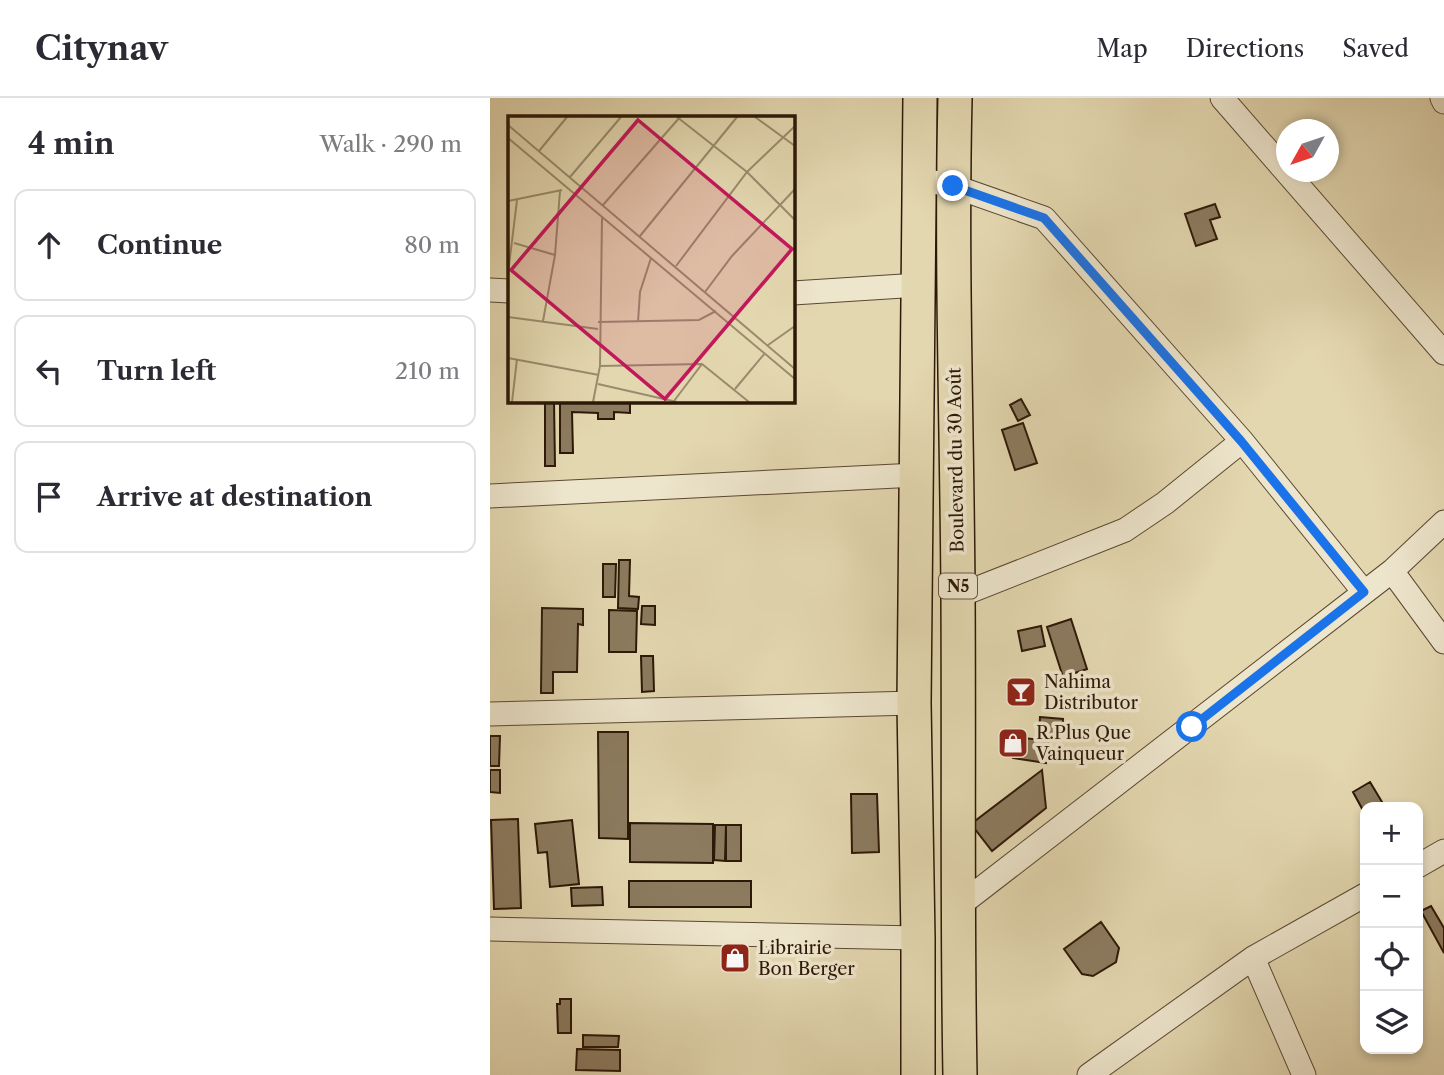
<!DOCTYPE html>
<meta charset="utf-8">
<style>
:root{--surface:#fff;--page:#f2f2f3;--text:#2b2b33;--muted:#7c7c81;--line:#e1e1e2}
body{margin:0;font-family:"Libre Caslon Text",serif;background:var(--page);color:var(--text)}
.controls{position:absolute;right:21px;bottom:21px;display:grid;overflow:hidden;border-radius:14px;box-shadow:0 4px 10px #0003}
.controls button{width:63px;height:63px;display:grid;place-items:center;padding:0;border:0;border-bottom:2px solid var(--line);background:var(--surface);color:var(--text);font:35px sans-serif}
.compass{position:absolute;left:786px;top:21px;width:63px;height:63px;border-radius:50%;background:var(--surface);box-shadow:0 4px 10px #0003;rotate:230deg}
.stop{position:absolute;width:21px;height:21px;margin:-16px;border:5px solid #1a73e8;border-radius:50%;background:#fff}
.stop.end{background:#1a73e8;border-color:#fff;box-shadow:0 2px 7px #0008}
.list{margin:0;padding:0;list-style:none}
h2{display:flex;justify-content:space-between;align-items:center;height:91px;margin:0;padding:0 28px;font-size:30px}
h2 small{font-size:23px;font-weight:400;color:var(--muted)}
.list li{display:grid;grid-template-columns:46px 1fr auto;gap:21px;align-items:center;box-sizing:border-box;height:112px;margin:0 14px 14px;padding:0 14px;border:2px solid var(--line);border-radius:14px}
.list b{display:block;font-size:26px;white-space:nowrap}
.list em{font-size:23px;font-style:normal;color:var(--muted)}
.icon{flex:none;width:38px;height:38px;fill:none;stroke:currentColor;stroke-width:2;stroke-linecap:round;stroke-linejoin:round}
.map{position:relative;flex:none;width:954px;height:977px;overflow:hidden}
header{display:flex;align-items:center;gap:42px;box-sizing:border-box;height:98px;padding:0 35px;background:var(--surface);border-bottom:2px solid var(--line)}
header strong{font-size:33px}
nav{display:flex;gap:38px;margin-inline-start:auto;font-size:24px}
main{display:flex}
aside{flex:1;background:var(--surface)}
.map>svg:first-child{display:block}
.building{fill:#8c7b5f;stroke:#2d1807;stroke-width:2}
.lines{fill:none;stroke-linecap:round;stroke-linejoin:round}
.minor-casing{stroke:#5a4831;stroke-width:25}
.highway-casing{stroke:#2d1807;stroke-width:36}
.minor{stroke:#ede5cc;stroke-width:23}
.highway{stroke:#e3d7b0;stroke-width:33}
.route{stroke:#1a73e8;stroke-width:9}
.labels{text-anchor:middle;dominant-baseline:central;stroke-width:7;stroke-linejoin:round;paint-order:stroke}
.shield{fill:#ede5cc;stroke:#675642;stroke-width:2}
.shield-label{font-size:16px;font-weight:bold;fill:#2d1807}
.street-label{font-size:18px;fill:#2d1807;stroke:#ede5cc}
.poi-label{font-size:18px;fill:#2d1807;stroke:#ede5cc;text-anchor:start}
.inset-road{fill:none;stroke:#9a8b6c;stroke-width:2}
.view{fill:#c2185b;fill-opacity:0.15;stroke:#c2185b;stroke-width:3.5}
.inset-edge{fill:none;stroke:#2d1807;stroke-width:3.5}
</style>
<header>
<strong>Citynav</strong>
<nav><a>Map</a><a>Directions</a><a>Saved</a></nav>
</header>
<main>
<aside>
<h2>4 min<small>Walk · 290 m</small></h2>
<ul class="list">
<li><svg class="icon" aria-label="ahead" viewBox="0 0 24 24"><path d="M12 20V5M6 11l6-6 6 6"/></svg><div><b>Continue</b></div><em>80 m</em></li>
<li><svg class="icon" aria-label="left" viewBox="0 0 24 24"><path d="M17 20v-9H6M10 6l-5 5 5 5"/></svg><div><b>Turn left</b></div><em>210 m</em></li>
<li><svg class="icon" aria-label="arrive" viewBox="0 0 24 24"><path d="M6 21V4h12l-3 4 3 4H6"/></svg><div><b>Arrive at destination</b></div></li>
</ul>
</aside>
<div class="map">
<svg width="954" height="977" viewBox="0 0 954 977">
<rect width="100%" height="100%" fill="#e3d7b0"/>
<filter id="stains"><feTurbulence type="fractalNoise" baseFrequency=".00286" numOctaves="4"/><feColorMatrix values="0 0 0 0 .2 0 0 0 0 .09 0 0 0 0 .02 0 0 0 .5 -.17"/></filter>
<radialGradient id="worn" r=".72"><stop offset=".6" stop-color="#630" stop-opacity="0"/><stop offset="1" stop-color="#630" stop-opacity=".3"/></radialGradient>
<path class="building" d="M 725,106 L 730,119 L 720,122 L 727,141 L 706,148 L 695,116 Z
M 531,301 L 540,317 L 528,323 L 520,307 Z
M 55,303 L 64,303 L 65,368 L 55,368 Z
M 70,303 L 140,303 L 140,315 L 124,314 L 124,321 L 108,321 L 108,315 L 82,314 L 83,355 L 70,355 Z
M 533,325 L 547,365 L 525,372 L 512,332 Z
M 129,462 L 140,462 L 139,498 L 149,499 L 148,511 L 128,510 Z
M 113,466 L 126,466 L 125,499 L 113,499 Z
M 152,508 L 165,508 L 165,527 L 151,526 Z
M 52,510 L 93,511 L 93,527 L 88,526 L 87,574 L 63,574 L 63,595 L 51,595 Z
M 119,512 L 147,513 L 146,554 L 119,554 Z
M 581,521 L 597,571 L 573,579 L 557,529 Z
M 551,528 L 555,548 L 532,553 L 528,533 Z
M 151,558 L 163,558 L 164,593 L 152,594 Z
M 550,619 L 573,621 L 572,637 L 549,636 Z
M 108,634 L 138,634 L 138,741 L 109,740 Z
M 0,638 L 10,638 L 9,668 L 0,668 Z
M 525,639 L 559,643 L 556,665 L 523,660 Z
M 0,672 L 10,672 L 10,695 L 0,694 Z
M 552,672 L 556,710 L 502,753 L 481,726 Z
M 880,684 L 895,709 L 875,709 L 875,716 L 863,694 Z
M 361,696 L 387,696 L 389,754 L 362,755 Z
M 28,721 L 31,810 L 4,811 L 1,722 Z
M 82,722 L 89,786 L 60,789 L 57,754 L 48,755 L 45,726 Z
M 140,725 L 223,726 L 223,765 L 140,764 Z
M 225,727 L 236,727 L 235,763 L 224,762 Z
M 236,727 L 251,727 L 251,763 L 236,763 Z
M 139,783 L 261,783 L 261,809 L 139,809 Z
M 112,789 L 113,807 L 82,808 L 81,790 Z
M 941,808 L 954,830 L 954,855 L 931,813 Z
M 611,824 L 629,850 L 626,864 L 603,878 L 592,876 L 574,851 Z
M 70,901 L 81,901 L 81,935 L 68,935 L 67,906 L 70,906 Z
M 93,937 L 129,938 L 128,949 L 93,949 Z
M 87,951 L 130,952 L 130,973 L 86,972 Z"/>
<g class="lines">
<g class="minor-casing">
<path id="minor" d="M 732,0 L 954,255
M 952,0 L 954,4
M 429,81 L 463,88 L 554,120 L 752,343 L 874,494
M 0,192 L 19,193
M 303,195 L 429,187
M 0,398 L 427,377
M 902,473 L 954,544
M 468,498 L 635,432 L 675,405 L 752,343
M 0,616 L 424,605
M 928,768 L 954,753
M 466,810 L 902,473 L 954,424
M 0,831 L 428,840
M 763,860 L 814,977
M 599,977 L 763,860 L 875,797"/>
</g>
<g class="highway-casing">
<path id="highway" d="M 465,0 C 461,165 467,331 468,496 C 469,657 467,817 470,977
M 428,977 L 428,840 L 424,605 L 430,0"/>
</g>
<use href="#minor" class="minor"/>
<use href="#highway" class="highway"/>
</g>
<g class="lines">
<path class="route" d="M 463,88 L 554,120 L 751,343 L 874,494 L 702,629"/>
</g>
<defs>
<g id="bar-square" transform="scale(1.575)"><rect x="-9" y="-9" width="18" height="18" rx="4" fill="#8f2418" stroke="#ede5cc"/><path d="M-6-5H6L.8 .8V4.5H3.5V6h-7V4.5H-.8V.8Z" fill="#fff"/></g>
<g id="shop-square" transform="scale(1.575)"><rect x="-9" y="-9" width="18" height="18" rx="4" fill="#8f2418" stroke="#ede5cc"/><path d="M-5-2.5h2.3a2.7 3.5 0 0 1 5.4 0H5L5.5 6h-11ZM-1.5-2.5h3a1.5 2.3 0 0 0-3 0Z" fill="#fff"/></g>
</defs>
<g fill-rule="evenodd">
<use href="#bar-square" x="531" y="594"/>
<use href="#shop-square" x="523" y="645"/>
<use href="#shop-square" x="245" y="860"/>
</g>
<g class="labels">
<rect class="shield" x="449" y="475.5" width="38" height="25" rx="5"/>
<g class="shield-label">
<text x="468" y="488">N5</text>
</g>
<g class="street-label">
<text transform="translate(466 362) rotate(-91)">Boulevard du 30 Août</text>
</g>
<g class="poi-label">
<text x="554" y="584">Nahima<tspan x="554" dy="21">Distributor</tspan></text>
<text x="546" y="635">R.Plus Que<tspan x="546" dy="21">Vainqueur</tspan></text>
<text x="268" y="850">Librairie<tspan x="268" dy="21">Bon Berger</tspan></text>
</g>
</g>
<g transform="translate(18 18)">
<rect width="287" height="287" fill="#e3d7b0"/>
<path class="inset-road" d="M 169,1 L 239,56 L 287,104M 247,1 L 287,30M 0,9 L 287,253M 0,22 L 287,263M 31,35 L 59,1M 62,61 L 113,1M 0,85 L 54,74M 95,89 L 172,1M 132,120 L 229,1M 6,127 L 47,139M 168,150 L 239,56 L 287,10M 0,158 L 9,84M 197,176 L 224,140 L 287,73M 0,201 L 90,213M 35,205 L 47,139 L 52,75M 90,206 L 191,204 L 208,195M 130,206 L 132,176 L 143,142M 260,229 L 287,210M 0,242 L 91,259M 92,250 L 194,248 L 241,286M 90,268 L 169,286M 227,273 L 257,237M 166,285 L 194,248M 4,286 L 9,243M 85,286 L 92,250 L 94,102"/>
<path class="view" d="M 130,4 L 284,133 L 157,283 L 3,154 Z"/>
<rect width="287" height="287" class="inset-edge"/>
</g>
<rect width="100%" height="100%" filter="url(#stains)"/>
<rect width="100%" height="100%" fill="url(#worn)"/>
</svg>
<div class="controls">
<button>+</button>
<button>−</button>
<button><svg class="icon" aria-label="locate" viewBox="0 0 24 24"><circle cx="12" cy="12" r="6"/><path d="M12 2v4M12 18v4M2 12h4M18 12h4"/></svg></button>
<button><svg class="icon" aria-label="layers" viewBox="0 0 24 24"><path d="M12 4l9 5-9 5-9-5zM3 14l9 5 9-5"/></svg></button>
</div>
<svg class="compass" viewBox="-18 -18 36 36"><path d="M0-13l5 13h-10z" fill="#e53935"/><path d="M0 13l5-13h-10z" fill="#7c7c81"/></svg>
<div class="stop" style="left:702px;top:629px"></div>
<div class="stop end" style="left:463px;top:88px"></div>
</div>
</main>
